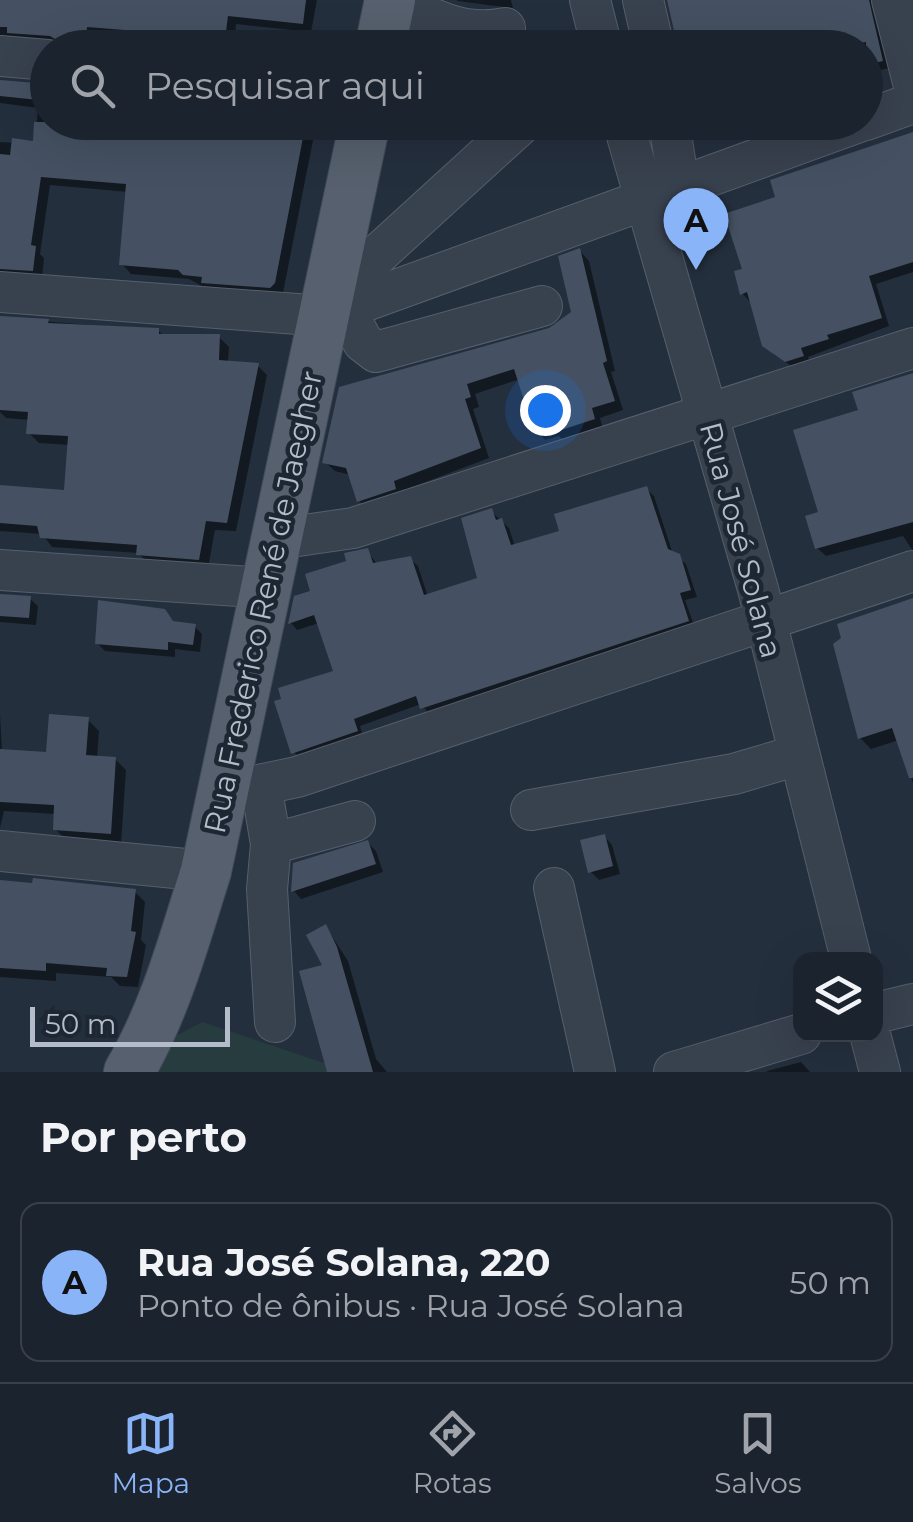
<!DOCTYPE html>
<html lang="pt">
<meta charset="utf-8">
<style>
:root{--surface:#1b232e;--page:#242b36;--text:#f1f3f6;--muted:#a0a4aa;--line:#39404a;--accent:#8ab4f8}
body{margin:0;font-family:Montserrat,sans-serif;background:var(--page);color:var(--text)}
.controls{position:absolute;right:30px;bottom:30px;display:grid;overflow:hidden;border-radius:20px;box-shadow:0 10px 40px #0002}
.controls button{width:90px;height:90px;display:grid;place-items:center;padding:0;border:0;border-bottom:2px solid var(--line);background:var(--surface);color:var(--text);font:50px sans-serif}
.scale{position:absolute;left:30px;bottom:25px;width:200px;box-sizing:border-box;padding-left:10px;border:5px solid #b4bcc9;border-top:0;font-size:28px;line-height:35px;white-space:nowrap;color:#b4bcc9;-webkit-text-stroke:8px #1d2633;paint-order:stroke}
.you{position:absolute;left:545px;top:410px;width:35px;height:35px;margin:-25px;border:8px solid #fff;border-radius:50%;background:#1a73e8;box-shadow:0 0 0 15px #1a73e833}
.badge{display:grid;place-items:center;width:65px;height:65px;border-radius:50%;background:var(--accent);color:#111;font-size:32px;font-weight:700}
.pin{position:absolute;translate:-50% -82px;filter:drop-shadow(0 2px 5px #0008)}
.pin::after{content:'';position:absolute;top:52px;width:35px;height:30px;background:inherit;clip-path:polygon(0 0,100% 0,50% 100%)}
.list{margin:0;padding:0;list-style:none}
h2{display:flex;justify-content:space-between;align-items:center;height:130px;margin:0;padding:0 40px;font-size:42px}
h2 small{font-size:32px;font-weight:400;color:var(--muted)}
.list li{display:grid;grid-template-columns:65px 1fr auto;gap:30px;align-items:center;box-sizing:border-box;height:160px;margin:0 20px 20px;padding:0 20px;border:2px solid var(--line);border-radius:20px}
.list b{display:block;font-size:38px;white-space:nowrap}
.list p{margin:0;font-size:32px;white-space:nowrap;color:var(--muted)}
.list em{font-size:32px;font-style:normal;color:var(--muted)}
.icon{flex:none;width:55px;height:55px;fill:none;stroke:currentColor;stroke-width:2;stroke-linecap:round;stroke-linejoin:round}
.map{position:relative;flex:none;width:913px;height:1072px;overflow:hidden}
.search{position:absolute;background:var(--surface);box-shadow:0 10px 40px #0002;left:30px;right:30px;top:30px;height:110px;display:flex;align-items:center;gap:25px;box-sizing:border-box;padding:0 35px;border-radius:55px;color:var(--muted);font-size:38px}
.sheet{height:310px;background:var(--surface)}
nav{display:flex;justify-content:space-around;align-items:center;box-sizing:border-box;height:140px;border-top:2px solid var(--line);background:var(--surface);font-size:28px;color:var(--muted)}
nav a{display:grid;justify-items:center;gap:5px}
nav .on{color:var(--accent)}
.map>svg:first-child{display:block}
.green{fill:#263c3f}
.shadow{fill:#0007}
.building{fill:#455162}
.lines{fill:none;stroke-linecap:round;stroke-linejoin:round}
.minor-casing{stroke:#565f6c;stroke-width:42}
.major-casing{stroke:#414a57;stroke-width:52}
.minor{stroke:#38414e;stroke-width:40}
.major{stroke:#56606e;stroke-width:50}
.labels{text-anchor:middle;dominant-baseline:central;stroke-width:9;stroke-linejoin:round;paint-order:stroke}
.street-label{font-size:30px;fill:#b4bcc9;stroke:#1d2633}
</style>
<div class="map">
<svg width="913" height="1072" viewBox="0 0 913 1072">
<rect width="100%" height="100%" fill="#242f3e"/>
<path class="green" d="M 202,1022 L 351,1072 L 153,1072 L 176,1036 Z"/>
<path class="shadow" d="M 0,0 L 317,0 L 311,32 L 236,24 L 234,47 L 208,48 L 96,35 L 95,48 L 0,43 Z
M 511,0 L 513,8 L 457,1 L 457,0 Z
M 669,0 L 878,0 L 889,68 L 877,71 L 881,89 L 866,93 L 866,48 L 681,48 Z
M 0,82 L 48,84 L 48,122 L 308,122 L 315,130 L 283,293 L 213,292 L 189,279 L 131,274 L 122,264 L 128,192 L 50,185 L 40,254 L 44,258 L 42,279 L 0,280 L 0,142 L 35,144 L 38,108 L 0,103 Z
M 398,122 L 478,122 L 409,140 L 397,128 Z
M 717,122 L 782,122 L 726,137 Z
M 913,135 L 913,272 L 876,284 L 889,326 L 808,357 L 811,365 L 796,369 L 773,354 L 750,302 L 742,293 L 745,271 L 778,199 Z
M 580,251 L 589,261 L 615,371 L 611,372 L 623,410 L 600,418 L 603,429 L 564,441 L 559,436 L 545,440 L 536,430 L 520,379 L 475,394 L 479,407 L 473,409 L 489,458 L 402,491 L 404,499 L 368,510 L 359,501 L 350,475 L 335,471 L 325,462 L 550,331 L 574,313 Z
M 0,318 L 158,330 L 165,337 L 219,337 L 229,347 L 228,363 L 257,365 L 267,375 L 236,531 L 215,530 L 208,568 L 149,564 L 138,553 L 52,547 L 42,534 L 0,531 L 0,488 L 66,493 L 70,445 L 39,443 L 29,433 L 30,420 L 6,418 L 0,412 Z
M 913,378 L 913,551 L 903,536 L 826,556 L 817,548 L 821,513 L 861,411 Z
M 646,489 L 654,496 L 673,554 L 686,564 L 697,597 L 685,600 L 695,628 L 430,715 L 421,704 L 360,726 L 364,739 L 301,760 L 294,752 L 336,672 L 319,623 L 297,630 L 291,623 L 296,598 L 313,592 L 367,551 L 377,564 L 410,559 L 418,566 L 428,597 L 480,580 L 491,511 L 509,528 L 515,547 L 562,533 Z
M 0,595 L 29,598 L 38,606 L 36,625 L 0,622 Z
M 913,601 L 913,783 L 899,740 L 871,749 L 860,738 Z
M 164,612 L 175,624 L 195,627 L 202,634 L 200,652 L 175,649 L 175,657 L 105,651 L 97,643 Z
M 0,713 L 2,752 L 48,755 L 88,720 L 99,731 L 97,758 L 115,759 L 126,770 L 121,844 L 66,840 L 55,829 L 56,814 L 4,811 L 0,828 Z
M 604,836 L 612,845 L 620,874 L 599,880 L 591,872 Z
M 368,843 L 376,851 L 383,872 L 301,899 L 294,891 Z
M 0,883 L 134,891 L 145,902 L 141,940 L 146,945 L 138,987 L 120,986 L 111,977 L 56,973 L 56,981 L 0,977 Z
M 326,927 L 348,961 L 376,1059 L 387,1072 L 330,1072 Z
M 801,1062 L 810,1072 L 767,1072 L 767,1071 Z"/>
<path class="building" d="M 0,0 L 306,0 L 303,24 L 228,16 L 225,39 L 198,41 L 199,36 L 87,27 L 86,46 L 65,45 L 50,36 L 7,33 L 7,27 L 0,27 Z
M 667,0 L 869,0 L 883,61 L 866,65 L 866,42 L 832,48 L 678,48 Z
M 0,80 L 48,84 L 48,101 L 0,96 Z
M 34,122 L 306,122 L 275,283 L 270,288 L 201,283 L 202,277 L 183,275 L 178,270 L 119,265 L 126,184 L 41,177 L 31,245 L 36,246 L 33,271 L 0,269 L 0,154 L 10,155 L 12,138 L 33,141 Z
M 913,132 L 913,262 L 869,276 L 882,318 L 827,335 L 829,339 L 801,348 L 804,356 L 785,362 L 762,346 L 747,292 L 740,295 L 734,271 L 742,269 L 724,214 L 775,197 L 770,180 Z
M 580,248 L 607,361 L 603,363 L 615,401 L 592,408 L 595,419 L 552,433 L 550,426 L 534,431 L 514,369 L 467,384 L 471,397 L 465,399 L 481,448 L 394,481 L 396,489 L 357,502 L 346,468 L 322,463 L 339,387 L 549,328 L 571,312 L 558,256 Z
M 0,316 L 49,319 L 48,323 L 159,328 L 159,334 L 220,334 L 219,360 L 259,363 L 227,523 L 206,521 L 199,560 L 136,555 L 137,545 L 40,538 L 37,526 L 0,523 L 0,485 L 64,490 L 68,436 L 26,434 L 28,412 L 0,410 Z
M 913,373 L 913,522 L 815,549 L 805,516 L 818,512 L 793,430 L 858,410 L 852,392 Z
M 647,486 L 668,549 L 680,554 L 691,590 L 680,593 L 689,621 L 420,709 L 416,696 L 354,719 L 358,731 L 291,754 L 274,701 L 281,699 L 278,688 L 333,671 L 314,615 L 288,624 L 294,596 L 310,591 L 305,574 L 346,561 L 344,553 L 368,548 L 373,563 L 411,556 L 424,595 L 477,578 L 461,518 L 492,508 L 496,520 L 502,518 L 511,545 L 559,531 L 554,514 Z
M 0,594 L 31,596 L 29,618 L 0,616 Z
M 913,598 L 913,778 L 909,778 L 892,728 L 858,739 L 833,644 L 841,638 L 837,624 Z
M 98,600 L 165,609 L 173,621 L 196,624 L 193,645 L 168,642 L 168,650 L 95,644 Z
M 49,714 L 89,717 L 86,755 L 116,757 L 111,834 L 53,830 L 54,805 L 0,802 L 0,749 L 46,752 Z
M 605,834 L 613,866 L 588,873 L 580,840 Z
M 368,840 L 376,864 L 291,892 L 293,863 Z
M 33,878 L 136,889 L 131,931 L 136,932 L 127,977 L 106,976 L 107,968 L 46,963 L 46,971 L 0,968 L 0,880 L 32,883 Z
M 326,924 L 337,947 L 373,1072 L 327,1072 L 299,971 L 322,965 L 306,935 Z"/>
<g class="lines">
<g class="minor-casing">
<path id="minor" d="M 395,0 C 430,19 465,37 505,28
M 590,0 L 602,48
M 643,0 L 654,48
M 892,0 L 913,82
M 0,56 L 48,60
M 866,120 L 913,103
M 623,122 L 758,589 L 851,959
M 669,122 L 679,185
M 522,123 L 364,267 L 350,285 L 344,308 L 363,342 L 376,352 L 542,306
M 0,292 L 324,316 L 859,122
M 277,539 L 353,528 L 913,348
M 0,570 L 266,588
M 261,785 L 271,844 L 267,889 L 275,1022
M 225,792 L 297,777 L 913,571
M 531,810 L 734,774 L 798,755
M 271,844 L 355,821
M 0,851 L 206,871
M 554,888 L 595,1072
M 876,1013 L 913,1004
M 870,1034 L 880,1072
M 674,1072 L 801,1034"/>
</g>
<g class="major-casing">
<path id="major" d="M 380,48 L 390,0
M 129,1072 C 166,1009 184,940 206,871 L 365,122"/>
</g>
<use href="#minor" class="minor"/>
<use href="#major" class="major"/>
</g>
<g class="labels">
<g class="street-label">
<text transform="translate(741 540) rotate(75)">Rua José Solana</text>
<text transform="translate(263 602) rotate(-78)">Rua Frederico René de Jaegher</text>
</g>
</g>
</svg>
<div class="controls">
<button><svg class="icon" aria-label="layers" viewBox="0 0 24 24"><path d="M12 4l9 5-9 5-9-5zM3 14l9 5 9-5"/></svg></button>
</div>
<div class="scale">50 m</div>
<div class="you"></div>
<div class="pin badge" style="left:696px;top:270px">A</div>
<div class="search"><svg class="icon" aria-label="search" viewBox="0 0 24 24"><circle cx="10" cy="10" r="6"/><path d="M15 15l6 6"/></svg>Pesquisar aqui</div>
</div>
<section class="sheet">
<h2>Por perto<small></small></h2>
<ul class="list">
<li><span class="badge">A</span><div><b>Rua José Solana, 220</b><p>Ponto de ônibus · Rua José Solana</p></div><em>50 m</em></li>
</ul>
</section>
<nav>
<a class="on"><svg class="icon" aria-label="map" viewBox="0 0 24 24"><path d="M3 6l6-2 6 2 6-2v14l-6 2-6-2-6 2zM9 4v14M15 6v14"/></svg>Mapa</a>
<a><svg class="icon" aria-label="directions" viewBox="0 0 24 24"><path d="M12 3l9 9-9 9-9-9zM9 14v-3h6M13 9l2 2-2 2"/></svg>Rotas</a>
<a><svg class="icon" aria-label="saved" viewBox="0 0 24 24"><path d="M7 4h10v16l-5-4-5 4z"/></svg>Salvos</a>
</nav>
